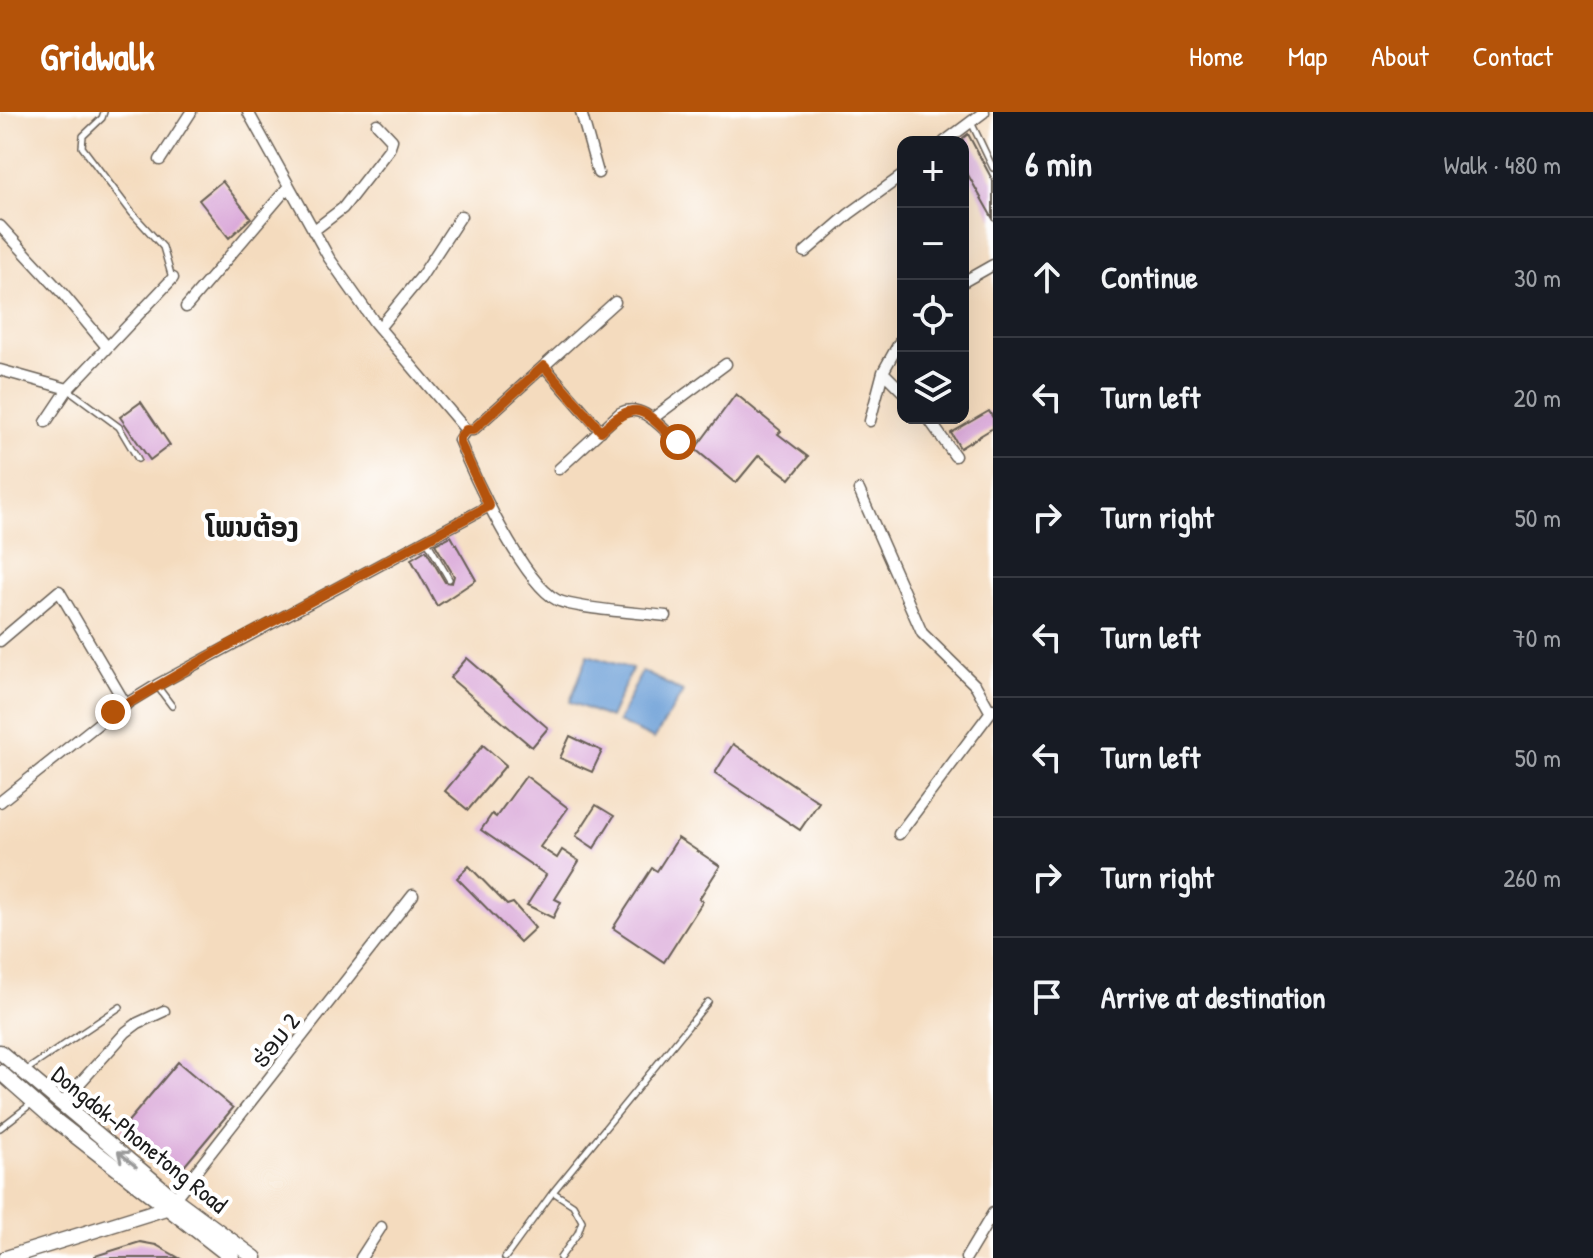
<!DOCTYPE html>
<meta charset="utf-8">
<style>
:root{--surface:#171b24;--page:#20242c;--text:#f1f3f6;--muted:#9ea1a6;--line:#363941;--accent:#b45309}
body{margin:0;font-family:"Patrick Hand","Noto Sans Lao",sans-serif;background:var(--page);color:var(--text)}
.controls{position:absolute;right:24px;top:24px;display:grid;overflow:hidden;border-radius:16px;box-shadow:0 8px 32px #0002}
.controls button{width:72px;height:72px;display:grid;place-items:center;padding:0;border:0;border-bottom:2px solid var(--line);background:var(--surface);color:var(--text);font:40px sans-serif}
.stop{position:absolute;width:24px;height:24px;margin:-18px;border:6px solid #b45309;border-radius:50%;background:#fff}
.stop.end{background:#b45309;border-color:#fff;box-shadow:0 2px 8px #0008}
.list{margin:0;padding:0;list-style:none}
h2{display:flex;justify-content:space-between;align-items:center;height:104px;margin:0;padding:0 32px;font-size:34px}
h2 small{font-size:26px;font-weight:400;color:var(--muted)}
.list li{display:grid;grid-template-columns:52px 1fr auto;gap:24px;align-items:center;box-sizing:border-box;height:120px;padding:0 32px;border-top:2px solid var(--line)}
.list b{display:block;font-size:30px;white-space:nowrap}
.list em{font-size:26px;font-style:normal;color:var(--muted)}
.icon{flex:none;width:44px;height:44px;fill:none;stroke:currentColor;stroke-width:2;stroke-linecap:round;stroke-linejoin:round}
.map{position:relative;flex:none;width:993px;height:1146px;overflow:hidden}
header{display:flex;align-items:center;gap:48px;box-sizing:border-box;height:112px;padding:0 40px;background:var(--accent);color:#fff}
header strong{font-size:38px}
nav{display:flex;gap:44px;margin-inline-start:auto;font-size:28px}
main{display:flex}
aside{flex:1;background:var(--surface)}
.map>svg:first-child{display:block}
.water{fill:#6b9ed6;stroke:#445d79;stroke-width:2}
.building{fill:#dbabda}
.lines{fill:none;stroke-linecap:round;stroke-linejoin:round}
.lane-casing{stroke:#685f55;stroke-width:8}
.street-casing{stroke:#685f55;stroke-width:13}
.secondary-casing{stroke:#685f55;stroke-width:17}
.lane{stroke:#fff;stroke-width:5}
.street{stroke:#fff;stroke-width:10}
.secondary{stroke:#fff;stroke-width:14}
.oneway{stroke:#999}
.route{stroke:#b45309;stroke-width:10}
.labels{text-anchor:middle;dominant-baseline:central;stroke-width:8;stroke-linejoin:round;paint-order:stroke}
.street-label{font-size:24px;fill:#1c1c1c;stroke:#fff}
.quarter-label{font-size:28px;font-weight:bold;fill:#1c1c1c;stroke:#fff}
</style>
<header>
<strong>Gridwalk</strong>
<nav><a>Home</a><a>Map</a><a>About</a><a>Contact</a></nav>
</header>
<main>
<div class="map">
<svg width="993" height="1146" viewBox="0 0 993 1146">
<rect width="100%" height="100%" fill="#fff"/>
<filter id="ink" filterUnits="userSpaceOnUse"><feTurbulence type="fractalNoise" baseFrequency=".0125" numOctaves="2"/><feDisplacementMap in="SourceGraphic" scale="16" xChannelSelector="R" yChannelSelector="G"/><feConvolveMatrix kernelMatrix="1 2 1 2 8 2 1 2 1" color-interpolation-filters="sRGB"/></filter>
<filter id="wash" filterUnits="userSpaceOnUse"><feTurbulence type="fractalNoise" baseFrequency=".006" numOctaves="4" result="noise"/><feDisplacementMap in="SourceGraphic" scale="32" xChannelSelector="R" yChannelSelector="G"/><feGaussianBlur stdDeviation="1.8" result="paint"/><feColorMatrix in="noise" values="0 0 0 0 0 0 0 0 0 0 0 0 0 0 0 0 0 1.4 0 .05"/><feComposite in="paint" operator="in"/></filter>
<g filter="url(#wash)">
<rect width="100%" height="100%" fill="#f4dbbe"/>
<path class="water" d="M 588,543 L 632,557 L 610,606 L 570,590 Z
M 642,559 L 683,580 L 654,627 L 618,610 Z"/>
<g id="blocks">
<path class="building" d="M 968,22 L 993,69 L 993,107 L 963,54 L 963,26 Z
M 222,69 L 251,106 L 229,126 L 199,88 Z
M 736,282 L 781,319 L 778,322 L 808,345 L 790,367 L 759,343 L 736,371 L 695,337 Z
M 141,290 L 170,333 L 150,348 L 120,305 Z
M 989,299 L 993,306 L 993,316 L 960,336 L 951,321 Z
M 451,424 L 476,468 L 437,494 L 411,447 L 426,438 L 445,470 L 452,471 L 454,464 L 435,432 Z
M 467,546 L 548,616 L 532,635 L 450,566 Z
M 570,624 L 602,639 L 592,660 L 560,646 Z
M 733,632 L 819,690 L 800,718 L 715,661 Z
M 483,633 L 506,653 L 468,698 L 445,679 Z
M 526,664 L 568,696 L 540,735 L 557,746 L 562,738 L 579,749 L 555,787 L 561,790 L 553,806 L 527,793 L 546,763 L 481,718 L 492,702 L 496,705 Z
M 596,693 L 614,704 L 594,736 L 576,724 Z
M 678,726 L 720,754 L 699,787 L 703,789 L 664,850 L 613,816 L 652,756 L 657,759 Z
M 469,754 L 507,793 L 513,791 L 535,816 L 520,830 L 457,766 Z
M 178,950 L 233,996 L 176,1064 L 121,1018 Z
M 140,1130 L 156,1133 L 179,1146 L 95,1146 L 95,1144 Z"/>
</g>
</g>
<g filter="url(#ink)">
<use href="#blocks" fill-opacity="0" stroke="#685f55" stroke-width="2"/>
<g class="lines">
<g class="lane-casing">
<path id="lane" d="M 104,0 L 102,6 L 83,24 L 82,35 L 132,101 L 163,135 L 172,166
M 971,10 L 993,56
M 69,278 L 119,315 L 138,347
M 427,429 L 449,467
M 157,574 L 172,594
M 25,959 L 120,895
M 0,1016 L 31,992
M 553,1080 L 573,1093 L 582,1109 L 578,1121 L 560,1146
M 505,1146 L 553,1080 L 708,890"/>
</g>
<g class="street-casing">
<path id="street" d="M 248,0 L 329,146 L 375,211 L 466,318
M 581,0 L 598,61
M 944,30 L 984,0
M 160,48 L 191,0
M 0,114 L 63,182 L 107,235
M 313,119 L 343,96 L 389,37 L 392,28 L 377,12
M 805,140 L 849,102 L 903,63
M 963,170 L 993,153
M 615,190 L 473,318 L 466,318 L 459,328 C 474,365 523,471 557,488 C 575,497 642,501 666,504
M 186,195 L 289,74
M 379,216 L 421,165 L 461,104
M 544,254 L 601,319
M 0,258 L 68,277
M 883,260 L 903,280
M 928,306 L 955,344
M 652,307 L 726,252
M 870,309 L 883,260 L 903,224
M 46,310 L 68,277 L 173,166
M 559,357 L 620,301 C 643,290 661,316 678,330
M 859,378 L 922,521 L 976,574 L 990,599
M 0,529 L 59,479 L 126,593
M 0,690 L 113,600 L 157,573 L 489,394
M 899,722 L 993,597
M 61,992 L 126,920 L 138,911 L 164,899
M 172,1090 L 413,783
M 361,1146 L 381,1115
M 966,1146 L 993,1101"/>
</g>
<g class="secondary-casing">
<path id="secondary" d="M 0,940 L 175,1087 L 255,1146
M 0,960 L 51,1005 L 232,1146
M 6,1146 L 166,1096"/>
</g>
<use href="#lane" class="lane"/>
<use href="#street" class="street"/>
<use href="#secondary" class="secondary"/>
</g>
<defs><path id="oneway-shaft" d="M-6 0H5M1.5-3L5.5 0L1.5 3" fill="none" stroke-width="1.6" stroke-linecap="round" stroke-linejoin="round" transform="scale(2)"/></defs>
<use class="oneway" href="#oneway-shaft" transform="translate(127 1047) rotate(-140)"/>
</g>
<g class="lines" filter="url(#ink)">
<path class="route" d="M 113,600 L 227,534 L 489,394 L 460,331 L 460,325 L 466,318 L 473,318 L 544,254 L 601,319 C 640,283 643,300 678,330"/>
</g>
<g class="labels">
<g class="street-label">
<text transform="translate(275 928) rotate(-52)">ຮ່ອມ 2</text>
<text transform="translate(140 1027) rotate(39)">Dongdok-Phonetong Road</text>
</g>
<g class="quarter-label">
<text x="252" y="415">ໂພນຕ້ອງ</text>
</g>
</g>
</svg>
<div class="controls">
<button>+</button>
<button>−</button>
<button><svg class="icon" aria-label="locate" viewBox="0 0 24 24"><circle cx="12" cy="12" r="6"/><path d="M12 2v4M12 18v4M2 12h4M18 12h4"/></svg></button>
<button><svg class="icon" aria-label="layers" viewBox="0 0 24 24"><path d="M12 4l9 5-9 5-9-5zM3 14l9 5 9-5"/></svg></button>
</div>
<div class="stop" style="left:678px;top:330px"></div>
<div class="stop end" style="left:113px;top:600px"></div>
</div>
<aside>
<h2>6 min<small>Walk · 480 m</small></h2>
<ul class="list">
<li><svg class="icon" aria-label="ahead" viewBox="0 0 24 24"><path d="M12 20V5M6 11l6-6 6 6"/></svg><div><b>Continue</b></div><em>30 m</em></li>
<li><svg class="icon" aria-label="left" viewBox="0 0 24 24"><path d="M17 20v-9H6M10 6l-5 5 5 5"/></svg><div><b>Turn left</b></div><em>20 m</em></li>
<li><svg class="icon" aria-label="right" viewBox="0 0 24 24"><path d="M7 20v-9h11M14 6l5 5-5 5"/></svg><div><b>Turn right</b></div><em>50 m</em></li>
<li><svg class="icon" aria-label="left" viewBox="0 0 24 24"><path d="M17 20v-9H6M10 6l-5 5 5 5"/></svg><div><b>Turn left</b></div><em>70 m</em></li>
<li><svg class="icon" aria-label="left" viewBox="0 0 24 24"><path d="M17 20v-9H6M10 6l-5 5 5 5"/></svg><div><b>Turn left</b></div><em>50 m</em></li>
<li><svg class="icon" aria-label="right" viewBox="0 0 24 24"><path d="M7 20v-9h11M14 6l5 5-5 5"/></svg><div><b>Turn right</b></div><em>260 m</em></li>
<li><svg class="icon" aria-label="arrive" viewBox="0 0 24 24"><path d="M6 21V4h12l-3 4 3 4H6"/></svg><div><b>Arrive at destination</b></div></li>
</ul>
</aside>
</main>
